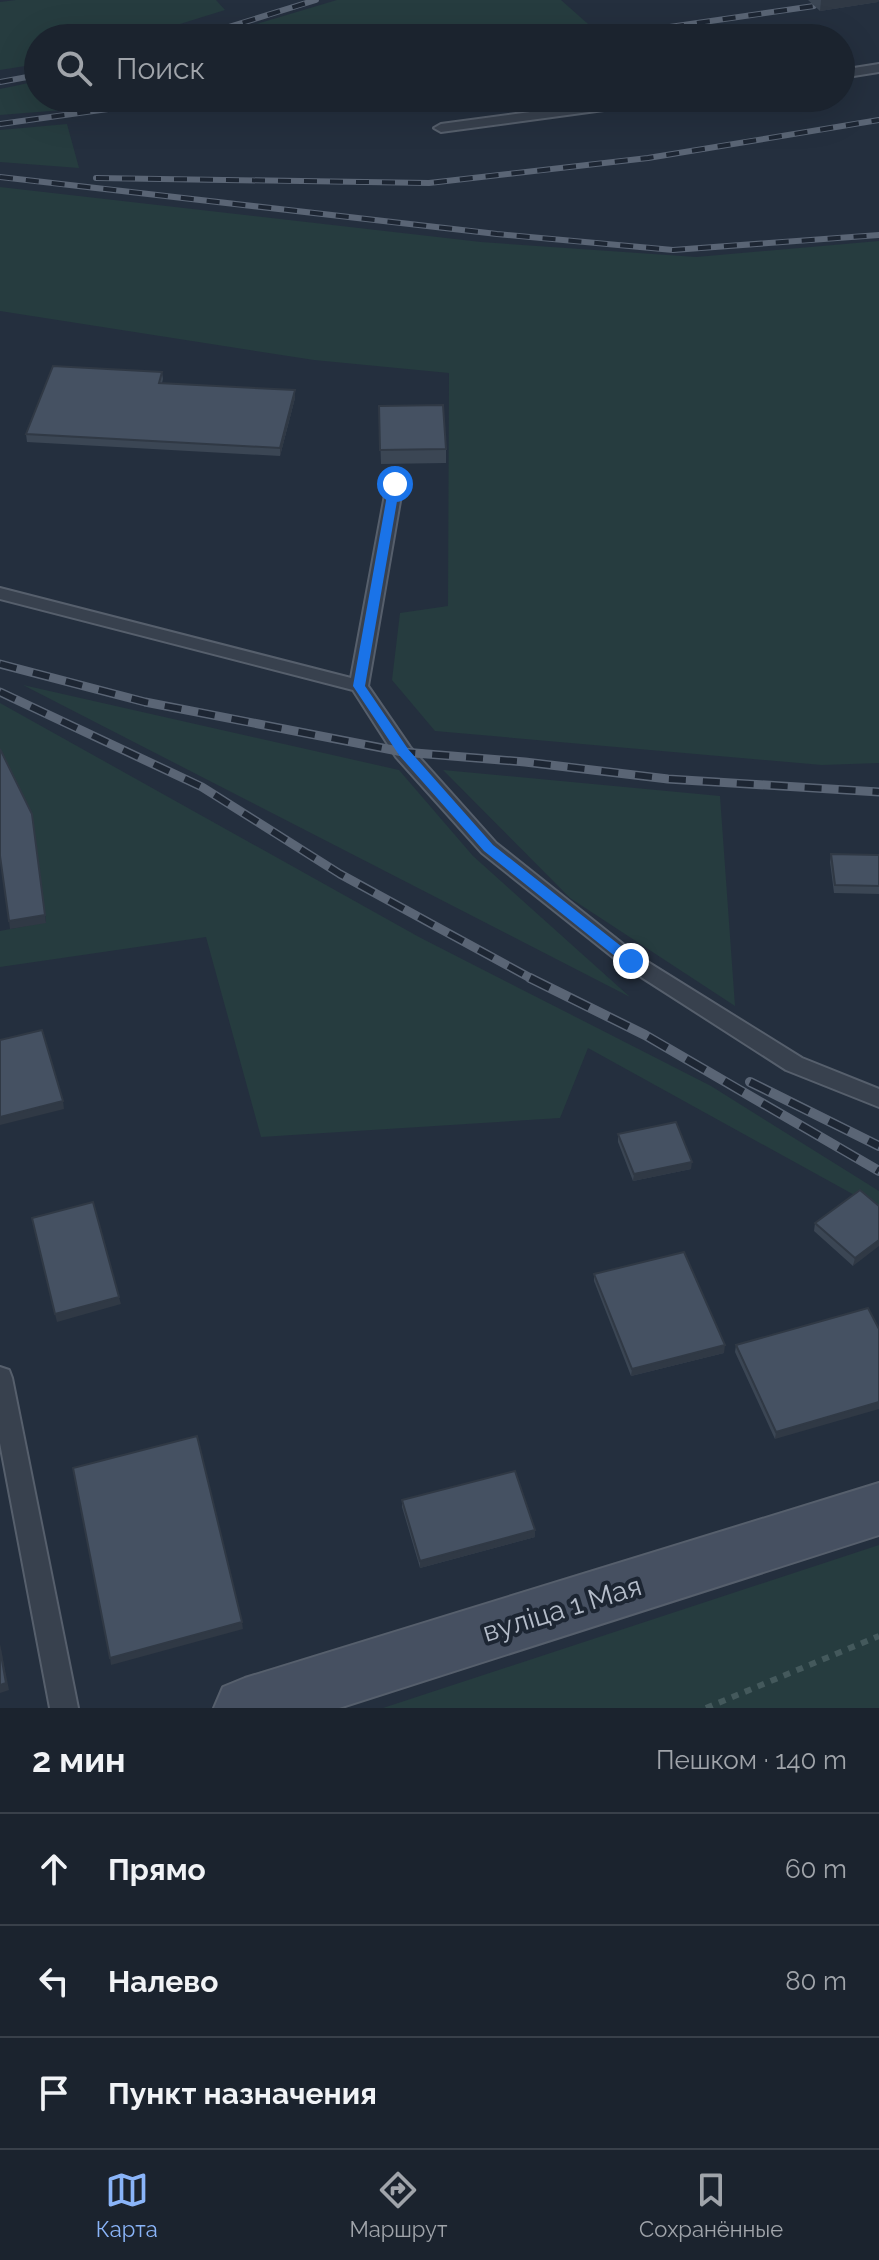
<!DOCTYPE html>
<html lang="ru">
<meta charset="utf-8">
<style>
:root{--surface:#1b232e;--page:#282f3a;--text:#f1f3f6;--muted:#a0a4aa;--line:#39404a;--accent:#8ab4f8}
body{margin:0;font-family:Raleway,sans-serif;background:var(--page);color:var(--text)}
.stop{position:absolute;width:24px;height:24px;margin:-18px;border:6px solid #1a73e8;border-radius:50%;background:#fff}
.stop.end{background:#1a73e8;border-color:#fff;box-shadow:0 2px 8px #0008}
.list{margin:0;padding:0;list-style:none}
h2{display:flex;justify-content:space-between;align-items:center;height:104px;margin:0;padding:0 32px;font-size:34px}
h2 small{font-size:26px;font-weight:400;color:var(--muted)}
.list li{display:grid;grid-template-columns:52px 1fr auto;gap:24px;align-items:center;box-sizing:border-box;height:112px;padding:0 32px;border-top:2px solid var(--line)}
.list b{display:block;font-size:30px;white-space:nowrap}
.list em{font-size:26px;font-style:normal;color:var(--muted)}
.icon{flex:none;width:44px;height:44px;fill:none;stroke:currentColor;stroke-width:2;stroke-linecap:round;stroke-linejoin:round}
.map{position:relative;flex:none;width:879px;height:1708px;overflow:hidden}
.search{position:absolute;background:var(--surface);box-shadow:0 8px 32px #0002;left:24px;right:24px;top:24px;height:88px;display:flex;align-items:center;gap:20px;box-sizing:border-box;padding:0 28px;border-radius:44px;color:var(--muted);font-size:30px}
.sheet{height:440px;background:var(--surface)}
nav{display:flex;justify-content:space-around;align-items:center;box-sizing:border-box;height:112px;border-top:2px solid var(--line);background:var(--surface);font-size:22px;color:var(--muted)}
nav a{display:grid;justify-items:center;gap:4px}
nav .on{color:var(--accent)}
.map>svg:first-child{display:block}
.green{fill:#263c3f}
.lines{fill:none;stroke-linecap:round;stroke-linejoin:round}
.lane-casing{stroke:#565f6c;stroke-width:4}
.secondary-casing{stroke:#565f6c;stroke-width:4}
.path{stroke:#44595c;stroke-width:6;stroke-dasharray:7 7;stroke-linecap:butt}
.lane{fill:#38414e;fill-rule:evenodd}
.secondary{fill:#465061;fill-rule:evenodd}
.rail-far2-casing{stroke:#5a6575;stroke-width:6}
.rail-far1-casing{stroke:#5a6575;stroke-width:9}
.rail-casing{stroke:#5a6575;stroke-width:10}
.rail-far2{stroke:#1d2633;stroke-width:4;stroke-dasharray:13;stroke-linecap:butt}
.rail-far1{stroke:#1d2633;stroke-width:6;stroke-dasharray:17;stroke-linecap:butt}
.rail{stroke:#1d2633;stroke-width:7;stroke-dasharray:22;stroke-linecap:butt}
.wall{fill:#3b4654}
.shaded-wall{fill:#303945}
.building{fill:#455162;stroke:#303945;stroke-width:2}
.route{fill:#1a73e8}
.labels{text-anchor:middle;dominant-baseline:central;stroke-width:8;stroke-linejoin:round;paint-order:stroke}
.near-street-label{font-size:28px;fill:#b4bcc9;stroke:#1d2633}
</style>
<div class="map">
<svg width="879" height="1708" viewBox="0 0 879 1708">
<rect width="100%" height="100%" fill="#242f3e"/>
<path class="green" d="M 16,0 L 216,0 L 225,10 L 135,38 L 38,38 L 38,64 L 0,70 L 0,2 Z
M 337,0 L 561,0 L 596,31 L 550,38 L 210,38 Z
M 38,81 L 38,98 L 146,98 L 63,110 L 0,115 L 0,89 Z
M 67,124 L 79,168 L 0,162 L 0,130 Z
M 0,187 L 481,242 L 696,257 L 879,241 L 879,763 L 822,765 L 435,731 L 392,680 L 400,613 L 448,606 L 449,373 L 314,360 L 0,311 Z
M 23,685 L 399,770 L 473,856 L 630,997 Z
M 0,703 L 419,937 L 711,1086 L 879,1191 L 879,1215 L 858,1197 L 588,1048 L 560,1118 L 261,1137 L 206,937 L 0,967 L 0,931 L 46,922 L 33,822 L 0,754 Z
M 443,770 L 720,796 L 735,1006 L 570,898 Z
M 879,1545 L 879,1708 L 383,1708 Z"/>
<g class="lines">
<g class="lane-casing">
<path id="lane" d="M 879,64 L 879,72 L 841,78 L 841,70 Z
M 634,98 L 670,98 L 663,102 L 441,132 L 434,128 L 441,124 Z
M 395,479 L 403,484 L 368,686 L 410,747 L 496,843 L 638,956 L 802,1058 L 879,1089 L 879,1107 L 786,1070 L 624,966 L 482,853 L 396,757 L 353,690 L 0,599 L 0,588 L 351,678 L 387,484 Z
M 0,1367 L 9,1370 L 12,1378 L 78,1708 L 50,1708 L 0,1443 Z"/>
</g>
<g class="secondary-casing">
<path id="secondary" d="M 879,1483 L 879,1535 L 339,1708 L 214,1708 L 223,1687 L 245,1678 Z"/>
</g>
<path class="path" d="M 706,1708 L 879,1636"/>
<use href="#lane" class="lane"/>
<use href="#secondary" class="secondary"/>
<g class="rail-far2-casing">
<path id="rail-far2" d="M 193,38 L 316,0
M 594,38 L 814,6
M 0,82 L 38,75
M 0,124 L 187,98
M 0,177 L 497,234 L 673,250 L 879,235
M 96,178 L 429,183 L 648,158 L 879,120"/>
</g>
<g class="rail-far1-casing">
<path id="rail-far1" d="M 0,664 L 145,702 L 403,752 L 525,762 L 668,779 L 879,792
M 0,692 L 202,787 L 340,874 L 534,980"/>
</g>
<g class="rail-casing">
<path id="rail" d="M 530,978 L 645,1035 L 879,1171
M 750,1082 L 879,1146"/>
</g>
<use href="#rail-far2" class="rail-far2"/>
<use href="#rail-far1" class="rail-far1"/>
<use href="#rail" class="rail"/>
</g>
<path class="wall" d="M 808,0 L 879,0 L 878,2 L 820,11 Z
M 162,372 L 163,379 L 162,383 L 295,390 L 295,398 L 280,456 L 27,442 L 26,434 Z
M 379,406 L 446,449 L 446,463 L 381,464 Z
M 831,854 L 879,855 L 879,894 L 834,893 L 830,862 Z
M 618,1134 L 691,1169 L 633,1181 L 618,1142 Z
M 879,1206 L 853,1266 L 814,1231 L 815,1223 Z
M 594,1274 L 724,1353 L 631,1376 L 594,1281 Z
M 868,1308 L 775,1439 L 735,1352 L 736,1345 Z
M 402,1500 L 535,1530 L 535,1537 L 420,1568 L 402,1507 Z"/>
<path class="shaded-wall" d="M 821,0 L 879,0 L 878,2 L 820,11 Z
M 295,390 L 295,398 L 280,456 L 280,448 Z
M 32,814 L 46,923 L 10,929 L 9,921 Z
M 63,1101 L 64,1109 L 0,1125 L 0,1117 Z
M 692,1162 L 691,1169 L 633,1181 L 634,1174 Z
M 879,1240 L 879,1246 L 853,1266 L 855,1258 Z
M 119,1297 L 121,1304 L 57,1322 L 55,1314 Z
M 725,1345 L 724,1353 L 631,1376 L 632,1369 Z
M 879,1402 L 879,1409 L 775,1439 L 776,1432 Z
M 535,1530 L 535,1537 L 420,1568 L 420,1561 Z
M 242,1622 L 243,1629 L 111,1665 L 110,1658 Z
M 0,1644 L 9,1690 L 0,1693 Z"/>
<path class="building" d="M 53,366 L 162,372 L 159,383 L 295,390 L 280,448 L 26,434 Z
M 443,405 L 446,449 L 380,450 L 379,406 Z
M 0,749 L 32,814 L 45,915 L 9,921 L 0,856 Z
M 831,854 L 879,855 L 879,886 L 835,885 Z
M 42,1030 L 63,1101 L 0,1117 L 0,1040 Z
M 676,1122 L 692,1162 L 634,1174 L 618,1134 Z
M 860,1190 L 879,1206 L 879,1240 L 855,1258 L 815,1223 Z
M 93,1202 L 119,1297 L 55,1314 L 32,1218 Z
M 684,1252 L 725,1345 L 632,1369 L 594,1274 Z
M 868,1308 L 879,1329 L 879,1402 L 776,1432 L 736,1345 Z
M 197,1436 L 242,1622 L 110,1658 L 73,1468 Z
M 515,1471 L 535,1530 L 420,1561 L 402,1500 Z
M 0,1649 L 6,1683 L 0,1685 Z"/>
<path class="route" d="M 395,481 L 400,484 L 365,686 L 408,749 L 493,845 L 636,958 L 636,965 L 626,965 L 484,851 L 399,755 L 353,686 L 389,484 Z"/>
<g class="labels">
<g class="near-street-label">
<text transform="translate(562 1609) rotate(-17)">вуліца 1 Мая</text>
</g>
</g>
</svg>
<div class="stop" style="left:395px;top:484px"></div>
<div class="stop end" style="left:631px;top:961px"></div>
<div class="search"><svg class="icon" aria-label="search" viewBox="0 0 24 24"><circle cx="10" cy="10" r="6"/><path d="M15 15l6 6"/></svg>Поиск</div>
</div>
<section class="sheet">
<h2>2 мин<small>Пешком · 140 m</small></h2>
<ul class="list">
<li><svg class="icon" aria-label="ahead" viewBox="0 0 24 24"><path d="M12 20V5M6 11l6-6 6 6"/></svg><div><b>Прямо</b></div><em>60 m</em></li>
<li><svg class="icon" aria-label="left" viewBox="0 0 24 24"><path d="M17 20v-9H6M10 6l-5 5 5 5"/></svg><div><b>Налево</b></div><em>80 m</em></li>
<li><svg class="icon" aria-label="arrive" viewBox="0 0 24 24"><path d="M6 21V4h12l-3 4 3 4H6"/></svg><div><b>Пункт назначения</b></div></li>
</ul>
</section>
<nav>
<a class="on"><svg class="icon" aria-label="map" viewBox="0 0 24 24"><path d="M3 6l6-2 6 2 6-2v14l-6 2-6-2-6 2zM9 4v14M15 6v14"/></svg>Карта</a>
<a><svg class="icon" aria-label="directions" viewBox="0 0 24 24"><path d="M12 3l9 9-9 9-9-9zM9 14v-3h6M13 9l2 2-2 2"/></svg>Маршрут</a>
<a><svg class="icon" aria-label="saved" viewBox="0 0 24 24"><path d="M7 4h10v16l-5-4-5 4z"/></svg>Сохранённые</a>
</nav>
